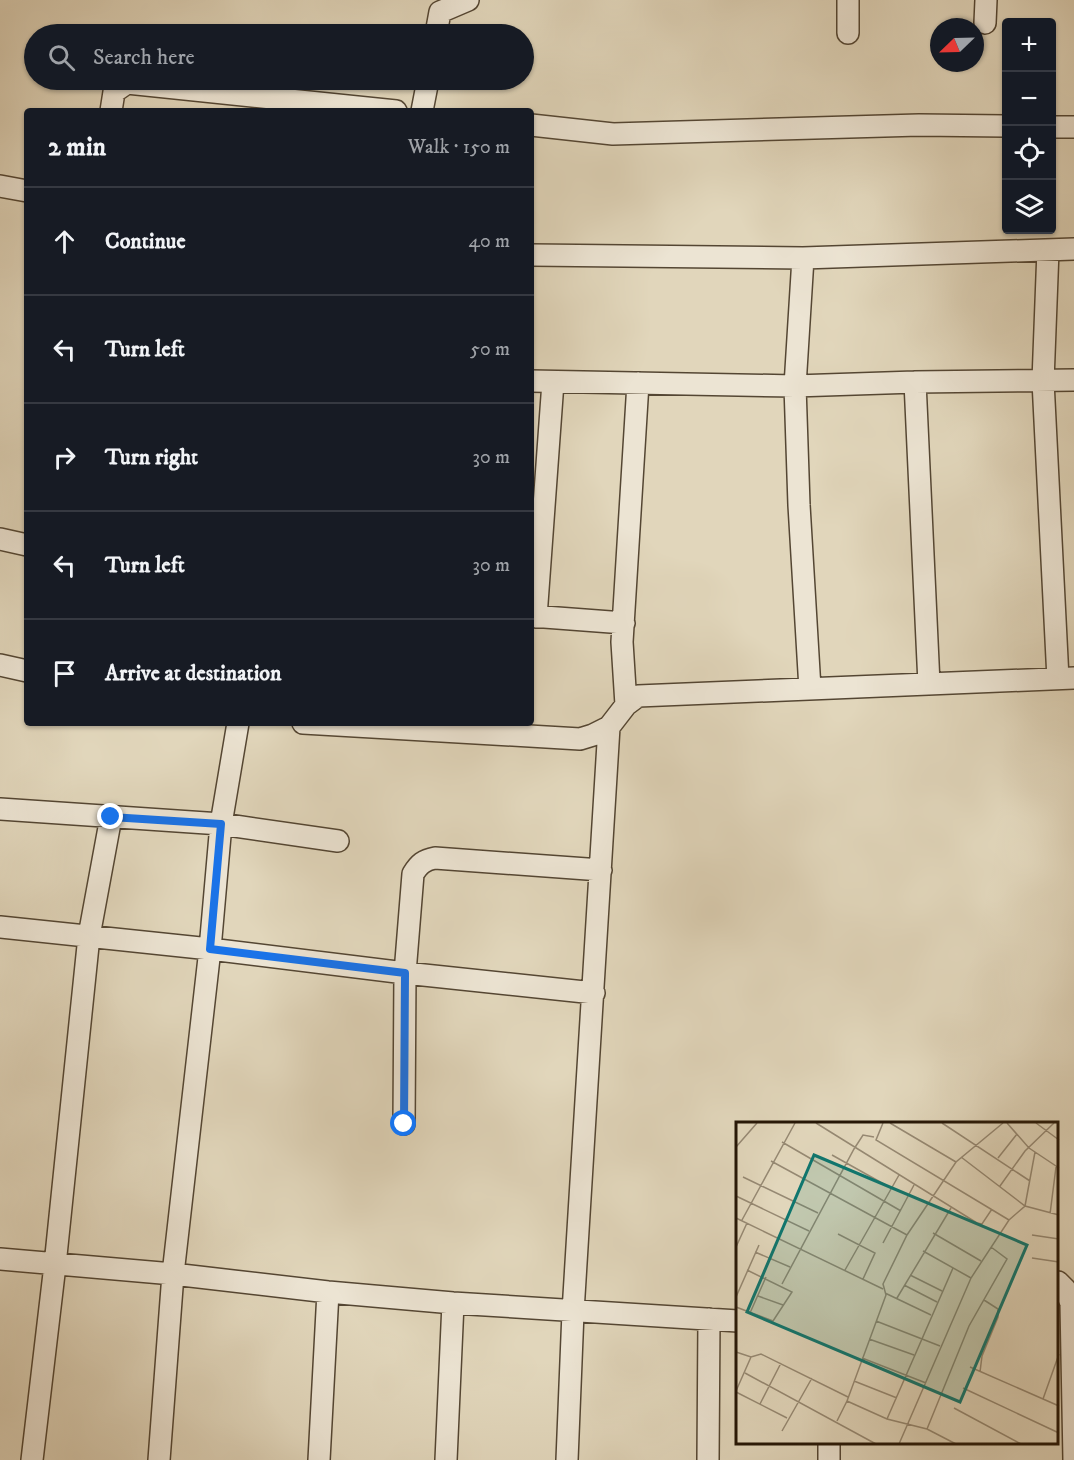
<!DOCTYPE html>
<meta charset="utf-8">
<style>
:root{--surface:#171b24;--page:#242831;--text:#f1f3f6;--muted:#9ea1a6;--line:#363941}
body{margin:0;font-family:"IM FELL DW Pica",serif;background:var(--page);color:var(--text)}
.controls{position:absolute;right:18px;top:18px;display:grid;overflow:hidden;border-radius:6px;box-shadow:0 2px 4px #0004}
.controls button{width:54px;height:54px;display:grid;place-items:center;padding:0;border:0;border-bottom:2px solid var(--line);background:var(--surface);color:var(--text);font:30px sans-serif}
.compass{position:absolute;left:930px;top:18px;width:54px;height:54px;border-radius:50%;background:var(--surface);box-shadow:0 2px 4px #0004;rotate:247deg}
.stop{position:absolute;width:18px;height:18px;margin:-14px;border:4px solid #1a73e8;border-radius:50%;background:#fff}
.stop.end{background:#1a73e8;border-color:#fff;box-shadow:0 2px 6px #0008}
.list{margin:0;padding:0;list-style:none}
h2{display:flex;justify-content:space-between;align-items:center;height:78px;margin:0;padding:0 24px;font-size:26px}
h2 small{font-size:20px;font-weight:400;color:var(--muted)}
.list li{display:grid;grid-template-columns:39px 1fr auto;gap:18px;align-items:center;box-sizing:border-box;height:108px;padding:0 24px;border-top:2px solid var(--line)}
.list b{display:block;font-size:22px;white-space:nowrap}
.list em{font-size:20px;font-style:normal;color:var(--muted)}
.icon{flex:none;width:33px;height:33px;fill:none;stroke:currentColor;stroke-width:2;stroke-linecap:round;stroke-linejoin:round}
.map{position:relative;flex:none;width:1074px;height:1460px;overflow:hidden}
.search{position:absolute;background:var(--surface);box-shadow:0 2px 4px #0004;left:24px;top:24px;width:510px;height:66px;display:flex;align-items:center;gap:15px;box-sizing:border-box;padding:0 21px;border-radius:33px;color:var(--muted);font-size:22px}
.panel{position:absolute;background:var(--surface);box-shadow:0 2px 4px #0004;left:24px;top:108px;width:510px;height:618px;border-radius:6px}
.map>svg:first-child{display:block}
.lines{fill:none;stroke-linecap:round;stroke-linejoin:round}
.street-casing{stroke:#544633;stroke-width:24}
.street{stroke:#ece4d3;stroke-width:21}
.route{stroke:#1a73e8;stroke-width:8}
.inset-road{fill:none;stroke:#968973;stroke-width:1.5}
.view{fill:#0f766e;fill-opacity:0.15;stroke:#0f766e;stroke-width:3}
.inset-edge{fill:none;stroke:#251606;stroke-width:3}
</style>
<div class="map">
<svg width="1074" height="1460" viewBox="0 0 1074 1460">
<rect width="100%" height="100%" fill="#e1d6bb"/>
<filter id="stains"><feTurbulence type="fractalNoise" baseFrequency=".00333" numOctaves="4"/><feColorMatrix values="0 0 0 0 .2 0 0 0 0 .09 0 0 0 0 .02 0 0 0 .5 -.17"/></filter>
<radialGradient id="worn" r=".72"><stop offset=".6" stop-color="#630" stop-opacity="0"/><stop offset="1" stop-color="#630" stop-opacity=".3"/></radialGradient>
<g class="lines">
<g class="street-casing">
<path id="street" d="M 985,23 L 986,0
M 848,33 L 848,0
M 436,34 L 440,12 L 468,0
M 111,111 L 114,92 L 127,83 L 396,111
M 422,111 L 428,80
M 531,125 L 613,134 L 919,125 L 1006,126
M 1052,127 L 1074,127
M 0,186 L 27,191
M 1048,250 L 1043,381 L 1058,679
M 531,255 L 803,258 L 1074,249
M 803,258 L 795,386 L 799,505 L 810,689
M 531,381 L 795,386 L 915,382 L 1074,380
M 915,382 L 929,684
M 0,539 L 27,545
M 531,616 L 624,623
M 536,617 L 553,382
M 0,665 L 27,671
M 626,705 L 622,642 L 638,383
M 303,723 L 580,739 L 593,735 L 609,727 L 626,705 L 638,696 L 1074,678
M 0,809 L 221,824 L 338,841
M 0,927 L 210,949 L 405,973 L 594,993
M 404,1124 L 405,973 L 413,874 C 419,864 424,860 435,858 L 601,870
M 0,1259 L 173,1274 L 328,1292 L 453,1303 L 738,1321
M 1058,1282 L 1065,1289 L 1071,1303 L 1074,1460
M 829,1444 L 829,1460
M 32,1460 L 55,1265 L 89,936 L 111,817
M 159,1460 L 173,1274 L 210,949 L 221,824 L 238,723
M 319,1460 L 328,1292
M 446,1460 L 453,1303
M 567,1460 L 573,1312 L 609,727
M 708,1460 L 709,1319"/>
</g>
<use href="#street" class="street"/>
</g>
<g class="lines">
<path class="route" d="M 111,817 L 221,824 L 210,949 L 405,973 L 404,1124"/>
</g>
<g transform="translate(736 1122)">
<rect width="322" height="322" fill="#e1d6bb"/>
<path class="inset-road" d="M 80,1 L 241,101 L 246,102 L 256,87M 147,1 L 140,18 L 273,98M 154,1 L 220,40M 206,1 L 294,59M 271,1 L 293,26 L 323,46M 300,1 L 323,18M 46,20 L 165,89M 0,25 L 21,1M 96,33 L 155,66M 225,35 L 289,84 L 323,93M 262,36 L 281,12M 35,39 L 171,113M 7,55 L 82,91M 264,64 L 289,29 L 318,1M 0,74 L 73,109M 314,92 L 320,45M 0,96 L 147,167M 6,98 L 59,1M 197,111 L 245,139M 102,112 L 139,131 L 127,157M 296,113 L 323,117M 147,121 L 178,63M 0,125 L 11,101M 187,129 L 235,156M 19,130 L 54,145M 296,136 L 323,140M 109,148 L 163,53M 174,153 L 206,169M 46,162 L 118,27 L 127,13 L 138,15M 168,163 L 201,180M 149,171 L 195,193M 22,174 L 47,183M 0,175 L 23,123M 161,176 L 215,86M 0,185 L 37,199 L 56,170 L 11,148M 14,191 L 30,155M 140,199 L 204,224M 133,217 L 178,233M 0,230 L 15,235 L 25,232 L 112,275M 126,236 L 190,261M 234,245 L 323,284M 244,250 L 246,234 L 262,195 L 262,187 L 248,178M 9,251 L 140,322M 118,259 L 161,276M 227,266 L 323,311M 0,269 L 15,235M 0,270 L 51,296M 307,277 L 323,232M 24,282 L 45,241M 218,286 L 285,322M 151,297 L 217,146M 101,299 L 111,279M 191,307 L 233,204 L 271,137 L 255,125M 46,309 L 76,256M 163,322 L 235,156 L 273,98 L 289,84 L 299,30M 220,322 L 191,307 L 151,297 L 111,279 L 150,173 L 147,162 L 171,113 L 220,40 L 267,1"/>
<path class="view" d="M 78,33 L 291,123 L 224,280 L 11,190 Z"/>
<rect width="322" height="322" class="inset-edge"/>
</g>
<rect width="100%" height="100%" filter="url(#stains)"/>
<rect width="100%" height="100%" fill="url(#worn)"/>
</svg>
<div class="controls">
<button>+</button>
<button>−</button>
<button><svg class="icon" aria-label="locate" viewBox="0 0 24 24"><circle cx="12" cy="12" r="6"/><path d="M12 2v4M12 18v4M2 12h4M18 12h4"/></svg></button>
<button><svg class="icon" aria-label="layers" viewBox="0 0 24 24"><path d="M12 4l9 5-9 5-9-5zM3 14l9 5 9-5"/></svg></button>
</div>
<svg class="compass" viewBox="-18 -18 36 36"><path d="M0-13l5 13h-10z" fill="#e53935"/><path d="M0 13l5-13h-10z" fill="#9ea1a6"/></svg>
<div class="stop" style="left:404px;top:1124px"></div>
<div class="stop end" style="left:111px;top:817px"></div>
<div class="search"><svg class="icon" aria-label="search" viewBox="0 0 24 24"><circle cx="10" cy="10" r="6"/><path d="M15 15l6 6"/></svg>Search here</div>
<section class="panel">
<h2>2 min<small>Walk · 150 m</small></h2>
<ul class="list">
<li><svg class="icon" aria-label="ahead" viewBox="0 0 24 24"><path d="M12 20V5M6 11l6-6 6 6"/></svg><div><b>Continue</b></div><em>40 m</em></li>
<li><svg class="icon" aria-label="left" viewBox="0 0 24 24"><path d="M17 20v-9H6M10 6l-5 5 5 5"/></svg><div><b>Turn left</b></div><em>50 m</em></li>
<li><svg class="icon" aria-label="right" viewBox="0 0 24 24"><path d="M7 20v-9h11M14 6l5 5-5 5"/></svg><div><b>Turn right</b></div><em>30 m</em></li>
<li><svg class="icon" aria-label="left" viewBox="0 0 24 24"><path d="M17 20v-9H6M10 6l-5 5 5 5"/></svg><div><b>Turn left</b></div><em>30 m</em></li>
<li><svg class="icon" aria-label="arrive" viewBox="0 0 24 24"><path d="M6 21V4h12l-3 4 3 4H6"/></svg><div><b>Arrive at destination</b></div></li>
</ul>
</section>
</div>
